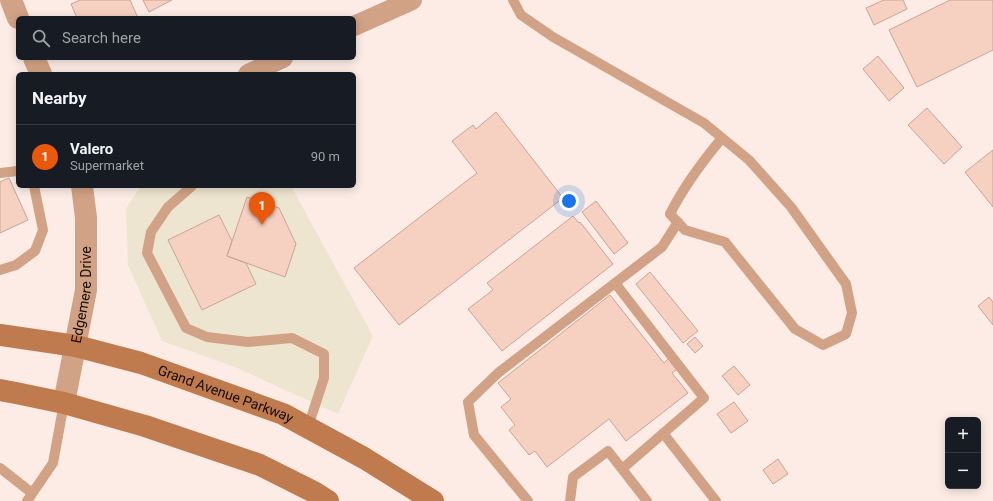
<!DOCTYPE html>
<meta charset="utf-8">
<style>
:root{--surface:#171b24;--page:#242831;--text:#f1f3f6;--muted:#9ea1a6;--line:#363941;--accent:#ea580c}
body{margin:0;font-family:Roboto,sans-serif;background:var(--page);color:var(--text)}
.controls{position:absolute;right:12px;bottom:12px;display:grid;overflow:hidden;border-radius:6px;box-shadow:0 2px 10px #0003}
.controls button{width:36px;height:36px;display:grid;place-items:center;padding:0;border:0;border-bottom:1px solid var(--line);background:var(--surface);color:var(--text);font:20px sans-serif}
.you{position:absolute;left:569px;top:201px;width:14px;height:14px;margin:-10px;border:3px solid #fff;border-radius:50%;background:#1a73e8;box-shadow:0 0 0 6px #1a73e833}
.badge{display:grid;place-items:center;width:26px;height:26px;border-radius:50%;background:var(--accent);color:#fff;font-size:13px;font-weight:700}
.pin{position:absolute;translate:-50% -33px;filter:drop-shadow(0 1px 2px #0008)}
.pin::after{content:'';position:absolute;top:21px;width:14px;height:12px;background:inherit;clip-path:polygon(0 0,100% 0,50% 100%)}
.list{margin:0;padding:0;list-style:none}
h2{display:flex;justify-content:space-between;align-items:center;height:52px;margin:0;padding:0 16px;font-size:17px}
h2 small{font-size:13px;font-weight:400;color:var(--muted)}
.list li{display:grid;grid-template-columns:26px 1fr auto;gap:12px;align-items:center;box-sizing:border-box;height:64px;padding:0 16px;border-top:1px solid var(--line)}
.list b{display:block;font-size:15px;white-space:nowrap}
.list p{margin:0;font-size:13px;white-space:nowrap;color:var(--muted)}
.list em{font-size:13px;font-style:normal;color:var(--muted)}
.icon{flex:none;width:22px;height:22px;fill:none;stroke:currentColor;stroke-width:2;stroke-linecap:round;stroke-linejoin:round}
.map{position:relative;flex:none;width:993px;height:501px;overflow:hidden}
.search{position:absolute;background:var(--surface);box-shadow:0 2px 10px #0003;left:16px;top:16px;width:340px;height:44px;display:flex;align-items:center;gap:10px;box-sizing:border-box;padding:0 14px;border-radius:6px;color:var(--muted);font-size:15px}
.panel{position:absolute;background:var(--surface);box-shadow:0 2px 10px #0003;left:16px;top:72px;width:340px;height:116px;border-radius:6px}
.map>svg:first-child{display:block}
.commercial{fill:#eee5d0}
.building{fill:#f6d0c0;stroke:#c9a495}
.lines{fill:none;stroke-linecap:round;stroke-linejoin:round}
.service{stroke:#d1a285;stroke-width:10}
.minor{stroke:#d1a285;stroke-width:20}
.tertiary{stroke:#d1a285;stroke-width:22}
.secondary{stroke:#bf7b4e;stroke-width:22}
.labels{text-anchor:middle;dominant-baseline:central;stroke-width:3;stroke-linejoin:round;paint-order:stroke}
.street-label{font-size:14px;fill:#170b06;stroke:#fdfdfd}
</style>
<div class="map">
<svg width="993" height="501" viewBox="0 0 993 501">
<rect width="100%" height="100%" fill="#fcece5"/>
<path class="commercial" d="M 141,186 L 291,186 L 373,336 L 338,414 L 235,367 L 162,341 L 128,265 L 126,208 Z"/>
<path class="building" d="M 80,0 L 130,0 L 138,18 L 77,18 L 71,4 Z
M 143,0 L 172,0 L 149,12 Z
M 884,0 L 903,0 L 907,9 L 874,25 L 866,8 Z
M 950,0 L 993,0 L 993,50 L 917,87 L 889,30 Z
M 878,56 L 904,88 L 889,101 L 863,69 Z
M 927,108 L 962,147 L 944,164 L 908,125 Z
M 496,112 L 563,198 L 399,325 L 354,268 L 477,173 L 452,141 L 473,125 L 476,129 Z
M 993,150 L 993,207 L 965,172 Z
M 9,178 L 28,220 L 0,233 L 0,182 Z
M 247,197 L 279,208 L 296,244 L 285,277 L 227,256 Z
M 596,201 L 628,243 L 614,254 L 582,212 Z
M 219,215 L 232,241 L 227,256 L 246,263 L 256,284 L 202,310 L 168,240 Z
M 573,216 L 579,223 L 580,222 L 613,264 L 502,351 L 468,309 L 493,290 L 487,283 Z
M 650,272 L 698,331 L 683,343 L 636,284 Z
M 610,295 L 664,363 L 670,357 L 679,368 L 672,373 L 688,393 L 626,441 L 609,419 L 547,467 L 535,451 L 529,455 L 509,430 L 515,425 L 501,407 L 511,399 L 498,383 Z
M 989,297 L 993,302 L 993,325 L 978,306 Z
M 695,337 L 703,346 L 695,353 L 687,344 Z
M 734,366 L 750,385 L 738,395 L 722,376 Z
M 734,402 L 748,421 L 731,433 L 717,414 Z
M 778,459 L 788,474 L 773,484 L 763,470 Z"/>
<g class="lines">
<path class="service" d="M 513,0 L 521,15 L 553,37 L 704,123 L 749,160 L 791,207 L 846,284 L 852,313 L 846,334 L 823,345 L 795,329 L 725,242 L 685,230 L 670,214 C 684,186 702,162 722,138
M 0,173 L 17,171 L 18,172
M 192,186 L 168,207 L 151,232 L 147,253 L 186,328 L 207,337 L 248,342 L 292,338 L 324,354 L 324,378 L 308,427
M 0,270 L 16,265 L 35,251 L 43,230 L 34,186
M 615,283 L 704,398 L 622,469
M 663,433 L 716,501
M 0,468 L 32,493
M 27,501 L 53,463 L 64,403
M 528,501 L 474,435 L 468,402 L 498,373 L 662,247 L 678,222
M 570,501 L 573,477 L 608,451 L 647,501"/>
<path class="minor" d="M 354,26 L 412,0
M 248,74 L 283,58"/>
<g class="tertiary">
<path d="M 11,0 L 18,18"/>
<path d="M 34,58 L 41,74"/>
<path id="s1" d="M 64,403 L 86,290 L 86,218 L 82,186"/>
</g>
<g class="secondary">
<path id="s2" d="M 0,335 L 76,346 L 141,363 L 283,414 L 364,458 L 433,501"/>
<path d="M 0,390 L 16,393 L 64,403 L 145,426 L 260,465 L 314,492 L 328,501"/>
</g>
</g>
<g class="labels">
<g class="street-label">
<text stroke="none"><textPath href="#s1" startOffset="110">Edgemere Drive</textPath></text>
<text stroke="none"><textPath href="#s2" startOffset="234">Grand Avenue Parkway</textPath></text>
</g>
</g>
</svg>
<div class="controls">
<button>+</button>
<button>−</button>
</div>
<div class="you"></div>
<div class="pin badge" style="left:262px;top:225px">1</div>
<div class="search"><svg class="icon" aria-label="search" viewBox="0 0 24 24"><circle cx="10" cy="10" r="6"/><path d="M15 15l6 6"/></svg>Search here</div>
<section class="panel">
<h2>Nearby<small></small></h2>
<ul class="list">
<li><span class="badge">1</span><div><b>Valero</b><p>Supermarket</p></div><em>90 m</em></li>
</ul>
</section>
</div>
